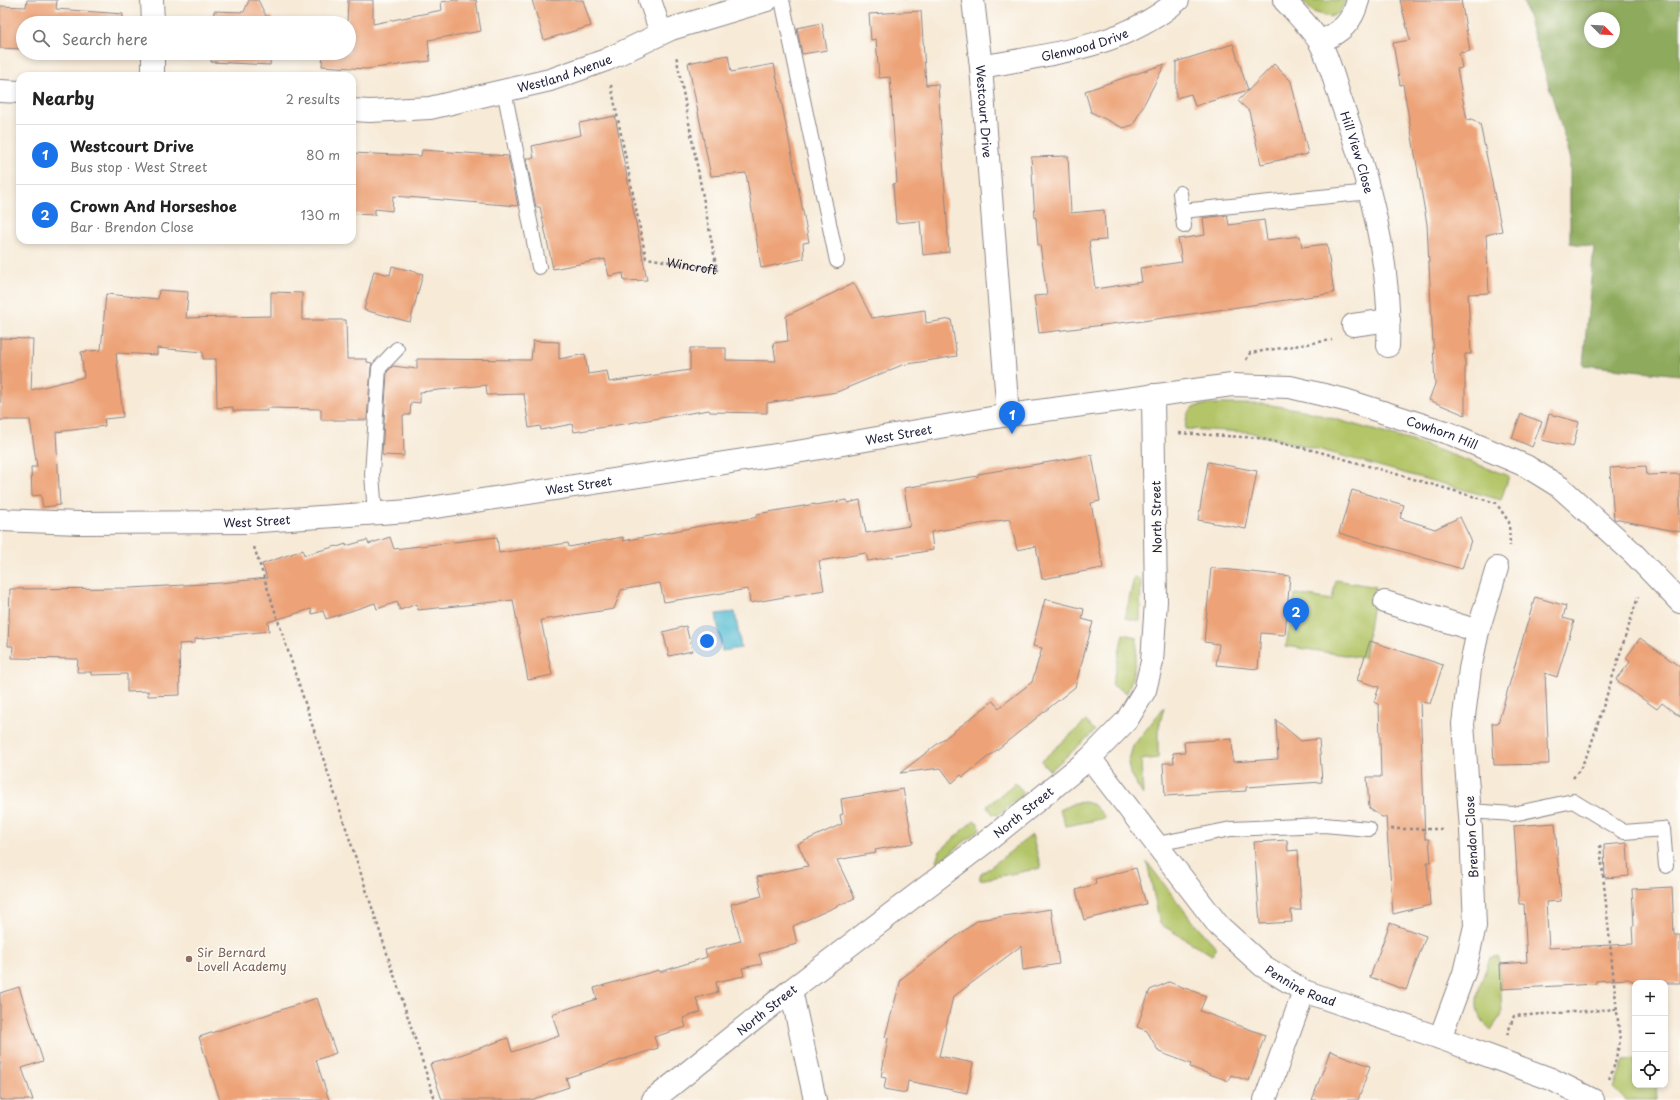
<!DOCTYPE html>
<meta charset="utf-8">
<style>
:root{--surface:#fff;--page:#f2f2f2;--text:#222;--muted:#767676;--line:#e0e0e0;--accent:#1a73e8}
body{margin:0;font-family:"Playpen Sans",sans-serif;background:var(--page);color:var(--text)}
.controls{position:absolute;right:12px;bottom:12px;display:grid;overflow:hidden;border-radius:8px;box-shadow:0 2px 6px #0003}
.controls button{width:36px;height:36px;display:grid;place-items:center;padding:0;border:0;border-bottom:1px solid var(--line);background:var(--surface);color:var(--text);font:20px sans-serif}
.compass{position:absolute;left:1584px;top:12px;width:36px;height:36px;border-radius:50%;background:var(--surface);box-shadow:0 2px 6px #0003;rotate:114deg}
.you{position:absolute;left:707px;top:641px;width:14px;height:14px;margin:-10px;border:3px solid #fff;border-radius:50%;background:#1a73e8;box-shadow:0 0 0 6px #1a73e833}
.badge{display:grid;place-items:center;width:26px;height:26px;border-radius:50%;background:var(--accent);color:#fff;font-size:13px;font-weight:700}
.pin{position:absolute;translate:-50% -33px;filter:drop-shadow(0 1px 2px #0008)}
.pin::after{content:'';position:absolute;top:21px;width:14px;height:12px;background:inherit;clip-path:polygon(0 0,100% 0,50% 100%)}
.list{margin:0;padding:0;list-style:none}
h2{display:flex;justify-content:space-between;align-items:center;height:52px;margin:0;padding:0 16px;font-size:17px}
h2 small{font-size:13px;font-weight:400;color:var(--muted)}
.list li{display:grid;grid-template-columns:26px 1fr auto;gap:12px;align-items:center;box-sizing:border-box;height:60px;padding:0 16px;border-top:1px solid var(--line)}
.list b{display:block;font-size:15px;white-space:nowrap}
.list p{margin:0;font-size:13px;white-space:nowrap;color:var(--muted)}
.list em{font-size:13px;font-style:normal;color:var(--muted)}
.icon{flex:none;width:22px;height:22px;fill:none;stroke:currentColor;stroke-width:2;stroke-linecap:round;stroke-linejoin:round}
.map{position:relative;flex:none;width:1680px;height:1100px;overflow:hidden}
.search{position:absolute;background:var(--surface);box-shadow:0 2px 6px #0003;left:16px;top:16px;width:340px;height:44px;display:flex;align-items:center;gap:10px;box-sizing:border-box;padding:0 14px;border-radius:22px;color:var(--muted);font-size:15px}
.panel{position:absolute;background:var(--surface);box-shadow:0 2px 6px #0003;left:16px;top:72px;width:340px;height:172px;border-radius:12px}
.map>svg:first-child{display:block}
.green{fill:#b3c568;stroke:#6a7452}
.forest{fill:#8eaa5c;stroke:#58664c;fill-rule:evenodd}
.water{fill:#53bbd1;stroke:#3a6e86}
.building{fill:#eda377}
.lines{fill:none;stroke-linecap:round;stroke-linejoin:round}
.service-casing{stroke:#8c8689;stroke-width:16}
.minor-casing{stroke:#8c8689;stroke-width:24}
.tertiary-casing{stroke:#8c8689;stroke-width:24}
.path{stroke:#8c8689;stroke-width:2.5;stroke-dasharray:3 3;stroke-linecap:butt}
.service{stroke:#fff;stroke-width:14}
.minor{stroke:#fff;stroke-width:22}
.tertiary{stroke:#fff;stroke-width:22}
.education-dot{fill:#8d6e63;stroke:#fdfcf7;stroke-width:1.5}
.labels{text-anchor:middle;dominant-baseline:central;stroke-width:3;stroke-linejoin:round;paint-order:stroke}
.street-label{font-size:12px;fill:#22223b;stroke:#fdfcf7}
.education-label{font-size:12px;fill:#785e54;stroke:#fdfcf7;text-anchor:start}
</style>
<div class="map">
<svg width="1680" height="1100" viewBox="0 0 1680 1100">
<rect width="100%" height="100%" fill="#fdfcf7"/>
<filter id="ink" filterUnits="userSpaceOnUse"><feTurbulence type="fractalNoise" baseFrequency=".025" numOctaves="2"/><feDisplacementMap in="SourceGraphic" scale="8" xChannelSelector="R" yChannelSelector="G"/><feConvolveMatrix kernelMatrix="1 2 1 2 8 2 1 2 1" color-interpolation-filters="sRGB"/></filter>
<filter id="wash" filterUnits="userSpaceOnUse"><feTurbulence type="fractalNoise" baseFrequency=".012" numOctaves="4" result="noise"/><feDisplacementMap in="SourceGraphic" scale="16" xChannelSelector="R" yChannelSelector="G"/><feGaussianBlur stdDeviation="0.9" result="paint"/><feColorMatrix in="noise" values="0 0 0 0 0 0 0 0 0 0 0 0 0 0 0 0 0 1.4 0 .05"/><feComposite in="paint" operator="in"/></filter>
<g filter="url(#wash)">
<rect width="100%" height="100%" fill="#f7ead7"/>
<path class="green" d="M 1301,0 L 1345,0 L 1345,2 L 1339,13 L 1330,17 L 1313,12 Z
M 1208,404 L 1264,404 L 1303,410 L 1422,444 L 1509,476 L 1501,500 L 1321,450 L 1263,436 L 1248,432 L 1185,429 L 1187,415 L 1193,407 Z
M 1134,577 L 1141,579 L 1140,621 L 1125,618 Z
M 1336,580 L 1376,587 L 1364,658 L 1286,646 L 1295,594 L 1332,600 Z
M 1123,634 L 1137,637 C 1137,656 1134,675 1127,693 L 1112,685 Z
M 1164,707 L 1158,731 L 1158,758 L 1141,760 L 1143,795 L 1130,774 L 1128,763 L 1133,746 Z
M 1086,721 L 1095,731 L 1050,771 L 1041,761 Z
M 1015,783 L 1024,792 L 1023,795 L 998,815 L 993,814 L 987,806 Z
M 1085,802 L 1094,805 L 1106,818 L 1066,826 L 1060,810 L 1074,803 Z
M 974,820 L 978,823 L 980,828 L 979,830 L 938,863 L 936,860 L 940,851 Z
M 1032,835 L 1041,868 L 980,880 L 980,875 Z
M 1147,862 L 1190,918 L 1217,948 L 1212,955 L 1160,924 Z
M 1499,956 L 1502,1014 L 1491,1030 C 1488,1027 1485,1024 1482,1021 C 1469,1002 1484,977 1490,958 Z
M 1635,1059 L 1635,1085 L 1656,1085 L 1657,1100 L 1626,1100 L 1614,1088 L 1624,1060 Z"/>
<path class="forest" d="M 1523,0 L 1680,0 L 1680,375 L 1583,365 L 1594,247 L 1570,243 L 1570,156 ZM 1590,18 L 1614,18 L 1614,42 L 1590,42 Z"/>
<path class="water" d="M 735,612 L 741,648 L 722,651 L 716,614 Z"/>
<g id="blocks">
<path class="building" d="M 27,0 L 57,0 L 56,9 L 123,14 L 122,23 L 23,23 L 23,49 L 0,48 L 0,6 L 26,7 Z
M 249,0 L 258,0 L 266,16 L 273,17 L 272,23 L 213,23 L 214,11 L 244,12 Z
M 348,0 L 373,0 L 373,24 L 442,10 L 441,2 L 454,0 L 476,0 L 481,31 L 428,40 L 430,61 L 366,69 L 322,66 L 323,53 L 349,53 L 349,23 L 325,23 L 326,22 L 347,23 Z
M 532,0 L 583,0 L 591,26 L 544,40 Z
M 1400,0 L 1461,0 L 1470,51 L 1459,53 L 1462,68 L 1457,69 L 1467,120 L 1472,119 L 1480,124 L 1502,231 L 1486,235 L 1489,293 L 1468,294 L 1471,354 L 1465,354 L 1465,415 L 1429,400 L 1435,384 L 1427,224 L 1403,84 L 1400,85 L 1393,43 L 1410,40 Z
M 921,11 L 926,85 L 938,84 L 949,252 L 923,255 L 920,221 L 896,223 L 893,184 L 897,183 L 890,77 L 879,78 L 876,39 L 871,40 L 869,14 Z
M 822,23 L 827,50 L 802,54 L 797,28 Z
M 1233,44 L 1248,90 L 1195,106 L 1191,94 L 1176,98 L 1176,62 Z
M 212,53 L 271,53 L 270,65 L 211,62 Z
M 728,55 L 731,72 L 774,64 L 809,242 L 803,243 L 804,259 L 761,268 L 746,173 L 711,176 L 688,63 Z
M 1165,64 L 1133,125 L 1123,128 L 1091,112 L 1085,91 Z
M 1274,64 L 1291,81 L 1308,154 L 1261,164 L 1249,111 L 1238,101 Z
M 615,116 L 635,218 L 647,280 L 624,281 L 623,273 L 609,276 L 605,259 L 553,269 L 540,207 L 536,207 L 526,158 L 534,158 L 532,146 L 581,135 L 579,123 Z
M 422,150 L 508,156 L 518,206 L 393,196 L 392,211 L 375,209 L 375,215 L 352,214 L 352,153 L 421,156 Z
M 1068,156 L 1071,213 L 1104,210 L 1106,240 L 1089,241 L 1095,289 L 1142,282 L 1140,268 L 1182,262 L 1178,239 L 1205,235 L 1203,218 L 1227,215 L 1229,225 L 1264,220 L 1267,240 L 1300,236 L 1302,247 L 1327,244 L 1334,293 L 1136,322 L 1135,321 L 1039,333 L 1034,296 L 1047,295 L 1040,245 L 1038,245 L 1036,218 L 1035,218 L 1031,157 Z
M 392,266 L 423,274 L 410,322 L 364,310 L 374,271 L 390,275 Z
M 854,283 L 872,318 L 925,310 L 926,323 L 951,319 L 957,356 L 902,365 L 837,392 L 767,403 L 767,413 L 710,412 L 709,410 L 574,432 L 572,424 L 541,430 L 540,426 L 529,428 L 524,394 L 487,395 L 486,385 L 420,392 L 420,403 L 411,402 L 410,415 L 403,415 L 404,456 L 382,455 L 387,372 L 393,366 L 417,369 L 417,359 L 531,360 L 533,341 L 559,342 L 559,359 L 585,354 L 588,374 L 607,371 L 609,382 L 690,370 L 690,348 L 726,348 L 726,360 L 776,361 L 773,343 L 788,341 L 786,316 Z
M 159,290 L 188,292 L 186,318 L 271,316 L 271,292 L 302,293 L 302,320 L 346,320 L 347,359 L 367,359 L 367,362 L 372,363 L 371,367 L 367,420 L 321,420 L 321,409 L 267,408 L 267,411 L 233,411 L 233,407 L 217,408 L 216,359 L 203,359 L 203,352 L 157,348 L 157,355 L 116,353 L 123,417 L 104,419 L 105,426 L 56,432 L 60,505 L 43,507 L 41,495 L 32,496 L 31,467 L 37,467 L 30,420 L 0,420 L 0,338 L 33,339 L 31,390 L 84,377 L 81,352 L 101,350 L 106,294 L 158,299 Z
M 1521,414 L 1542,422 L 1532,447 L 1512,438 Z
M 1549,414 L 1579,422 L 1573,447 L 1542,440 Z
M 1092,455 L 1100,501 L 1091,503 L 1103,568 L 1042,579 L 1036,546 L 1017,550 L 1010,519 L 931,532 L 933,550 L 868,561 L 866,553 L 819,561 L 824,590 L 750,603 L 748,589 L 664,602 L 660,583 L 621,590 L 614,609 L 541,620 L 552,675 L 528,680 L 513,600 L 418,610 L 417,604 L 400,610 L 397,602 L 377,609 L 375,603 L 326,619 L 323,611 L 312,614 L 311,609 L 268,622 L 269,631 L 195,639 L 195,643 L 179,644 L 180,695 L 148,696 L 148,691 L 127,692 L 127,674 L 91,675 L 91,672 L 77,672 L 78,659 L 12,658 L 13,646 L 8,646 L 10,589 L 131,588 L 220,583 L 267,578 L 262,564 L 303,550 L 304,555 L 337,546 L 337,547 L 346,544 L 346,546 L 367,540 L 369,544 L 390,537 L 394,549 L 497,537 L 499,553 L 568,543 L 569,547 L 623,537 L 623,541 L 701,526 L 753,518 L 757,517 L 757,514 L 815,504 L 815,505 L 847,500 L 848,503 L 860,500 L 866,533 L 910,526 L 904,488 L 978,476 L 978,474 Z
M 1208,462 L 1257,471 L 1246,529 L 1198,520 Z
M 1646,466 L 1647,475 L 1680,474 L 1680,532 L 1614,519 L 1610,468 Z
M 1352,490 L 1404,505 L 1400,518 L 1435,529 L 1460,517 L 1471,540 L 1462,569 L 1339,533 Z
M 1211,568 L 1290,576 L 1285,635 L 1261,633 L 1258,669 L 1216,665 L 1219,644 L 1204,642 Z
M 1535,597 L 1566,606 L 1563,618 L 1574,621 L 1557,677 L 1545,673 L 1549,764 L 1494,765 L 1492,723 L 1498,723 Z
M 1045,599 L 1084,609 L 1082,619 L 1093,622 L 1075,687 L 963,777 L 961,775 L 952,783 L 941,768 L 900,773 L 993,701 L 999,708 L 1032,682 L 1042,648 L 1033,646 Z
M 686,626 L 692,651 L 669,656 L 663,632 Z
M 1640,638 L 1680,667 L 1680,717 L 1662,703 L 1657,709 L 1616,680 L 1630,662 L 1626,658 Z
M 1370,641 L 1443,665 L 1430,704 L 1420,701 L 1425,839 L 1429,839 L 1431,862 L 1427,862 L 1430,905 L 1393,914 L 1386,817 L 1382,817 L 1369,808 L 1367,777 L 1381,777 L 1379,704 L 1374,702 L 1379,687 L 1357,680 Z
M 1276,720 L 1301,741 L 1319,739 L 1322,782 L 1246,787 L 1246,791 L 1165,796 L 1163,763 L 1174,763 L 1173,753 L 1185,752 L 1184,742 L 1232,739 L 1233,762 L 1278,759 Z
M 903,789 L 913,843 L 875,850 L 876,853 L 837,860 L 855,898 L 793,926 L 797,944 L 759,954 L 762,964 L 742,968 L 744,976 L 716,982 L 718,992 L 696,998 L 701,1012 L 683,1018 L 686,1027 L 654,1037 L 658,1048 L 566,1078 L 569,1087 L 531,1100 L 442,1100 L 430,1064 L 449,1059 L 508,1038 L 512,1052 L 559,1036 L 552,1014 L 597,999 L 594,988 L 659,970 L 660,972 L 707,957 L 705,950 L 741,941 L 731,904 L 762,896 L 757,877 L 808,866 L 798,844 L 842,824 L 840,815 L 843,814 L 841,799 Z
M 1555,823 L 1561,901 L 1546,902 L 1549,948 L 1633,944 L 1632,926 L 1634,926 L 1632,889 L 1672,887 L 1674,935 L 1680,935 L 1680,983 L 1638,983 L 1628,979 L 1596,981 L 1595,984 L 1501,989 L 1500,964 L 1527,962 L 1524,904 L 1519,904 L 1514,826 Z
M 1287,840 L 1288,851 L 1298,850 L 1301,910 L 1291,910 L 1292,922 L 1260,924 L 1254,842 Z
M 1627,843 L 1629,876 L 1605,878 L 1604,845 Z
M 1136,868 L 1146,904 L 1084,920 L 1076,890 L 1096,884 L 1095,879 Z
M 1051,909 L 1059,964 L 1023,970 L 1021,946 L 953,997 L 939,1056 L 973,1063 L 967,1093 L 908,1081 L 906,1093 L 884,1089 L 886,1078 L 881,1077 L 888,1038 L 885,1037 L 901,979 L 978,920 Z
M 1390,923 L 1426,936 L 1406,990 L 1370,977 Z
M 1169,982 L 1206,996 L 1200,1011 L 1265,1035 L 1249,1081 L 1231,1075 L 1229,1081 L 1190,1067 L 1191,1064 L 1159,1052 L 1147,1031 L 1137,1027 L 1150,990 Z
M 19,987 L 43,1061 L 22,1068 L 33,1100 L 0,1100 L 0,993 Z
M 317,998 L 336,1053 L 316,1060 L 329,1100 L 220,1100 L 199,1037 Z
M 1330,1051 L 1370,1066 L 1358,1100 L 1312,1100 Z"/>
</g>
</g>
<g filter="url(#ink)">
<use href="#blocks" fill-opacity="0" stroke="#8c8689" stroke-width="1"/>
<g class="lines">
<g class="service-casing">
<path id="service" d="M 782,0 L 837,261
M 504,90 L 539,267
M 1180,193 L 1184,226
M 1182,211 L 1370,192
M 375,514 L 372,474 L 379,368 L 397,349
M 1469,811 L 1513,814 L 1573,801 L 1624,832 L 1663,829 L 1666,866
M 1157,844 L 1231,829 L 1324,825 L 1369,829"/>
</g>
<g class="minor-casing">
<g id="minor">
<path d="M 152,0 L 153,23"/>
<path d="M 650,0 L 661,33"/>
<path id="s2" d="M 973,0 L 981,67 L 1008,415"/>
<path id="s3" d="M 1284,0 C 1296,13 1309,26 1319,41 C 1329,58 1334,80 1340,98 C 1368,177 1392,261 1388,346"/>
<path d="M 1320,42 C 1340,32 1352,24 1358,0"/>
<path d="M 153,53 L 153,76"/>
<path id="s4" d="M 981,67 C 1050,54 1123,48 1178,0"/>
<path d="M 0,91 L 20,92"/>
<path id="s5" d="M 352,110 L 370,111 L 430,108 L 550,80 L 606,60 L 671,29 L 767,0"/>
<path d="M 1353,325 L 1389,320"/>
<path d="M 1385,602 L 1478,631"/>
<path id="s6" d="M 1090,758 L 1219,926 L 1263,966 L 1304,991 L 1440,1038 L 1551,1079 L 1593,1100"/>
<path d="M 791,990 L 815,1100"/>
<path d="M 1440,1038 L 1464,973 L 1475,926 L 1471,829 L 1463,724 L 1470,669 L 1478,631 L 1497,568"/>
<path id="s7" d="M 653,1100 L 791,990 L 991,838 L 1090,758 L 1127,720 L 1145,690 L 1152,662 L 1156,601 L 1153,395"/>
<path d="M 1265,1100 L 1304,991"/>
</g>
</g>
<g class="tertiary-casing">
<g id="tertiary">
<path id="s8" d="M 0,520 L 79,523 L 246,522 L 410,511 L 809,450 L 1008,415 L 1232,385 L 1290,387 L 1345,400 L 1451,434 L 1526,466 L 1560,487 L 1632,552 L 1680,602"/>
</g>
</g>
<g class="path">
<path id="s1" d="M 611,85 L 646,258 L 717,270 L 676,55"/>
<path d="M 1246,360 L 1250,353 L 1332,340"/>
<path d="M 1179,433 L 1258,438 L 1320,452 L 1496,503 L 1509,522 L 1510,546"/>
<path d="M 254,547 L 435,1100"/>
<path d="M 1573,778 L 1580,769 L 1589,751 L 1638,597"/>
<path d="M 1391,829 L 1444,829"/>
<path d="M 1600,845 L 1620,1041 L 1613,1070 L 1609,1079"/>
<path d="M 1507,1035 L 1514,1016 L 1617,1009"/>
</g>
<use href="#service" class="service"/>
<use href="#minor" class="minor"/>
<use href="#tertiary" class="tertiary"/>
</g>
</g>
<circle class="education-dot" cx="189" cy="959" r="4"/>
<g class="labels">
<g class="street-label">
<text stroke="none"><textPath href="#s4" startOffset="106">Glenwood Drive</textPath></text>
<text stroke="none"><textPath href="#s5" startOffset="217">Westland Avenue</textPath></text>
<text stroke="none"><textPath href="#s2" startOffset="112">Westcourt Drive</textPath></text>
<text stroke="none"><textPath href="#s3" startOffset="172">Hill View Close</textPath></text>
<text stroke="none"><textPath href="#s1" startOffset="223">Wincroft</textPath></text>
<text stroke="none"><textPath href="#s8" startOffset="1459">Cowhorn Hill</textPath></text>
<text stroke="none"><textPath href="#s8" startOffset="905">West Street</textPath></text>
<text stroke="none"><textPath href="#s8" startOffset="581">West Street</textPath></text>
<text transform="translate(1156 517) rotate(-91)">North Street</text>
<text stroke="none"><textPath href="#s8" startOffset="257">West Street</textPath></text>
<text stroke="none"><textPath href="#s7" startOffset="469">North Street</textPath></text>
<text transform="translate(1471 837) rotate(-93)">Brendon Close</text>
<text stroke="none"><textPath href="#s6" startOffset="314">Pennine Road</textPath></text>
<text stroke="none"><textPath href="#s7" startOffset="145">North Street</textPath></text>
</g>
<g class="education-label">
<text x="197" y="952">Sir Bernard<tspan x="197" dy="14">Lovell Academy</tspan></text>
</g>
</g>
</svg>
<div class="controls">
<button>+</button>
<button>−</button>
<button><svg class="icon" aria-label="locate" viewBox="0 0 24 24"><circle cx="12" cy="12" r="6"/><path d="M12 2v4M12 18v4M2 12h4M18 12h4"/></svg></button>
</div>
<svg class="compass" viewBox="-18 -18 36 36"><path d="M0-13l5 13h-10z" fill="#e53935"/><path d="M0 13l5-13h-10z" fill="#767676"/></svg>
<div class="you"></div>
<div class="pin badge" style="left:1012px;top:434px">1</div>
<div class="pin badge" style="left:1296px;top:631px">2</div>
<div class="search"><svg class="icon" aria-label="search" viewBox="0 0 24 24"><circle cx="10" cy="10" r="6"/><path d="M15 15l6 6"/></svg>Search here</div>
<section class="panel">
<h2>Nearby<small>2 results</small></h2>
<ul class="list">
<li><span class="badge">1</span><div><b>Westcourt Drive</b><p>Bus stop · West Street</p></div><em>80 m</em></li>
<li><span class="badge">2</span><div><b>Crown And Horseshoe</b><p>Bar · Brendon Close</p></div><em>130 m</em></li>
</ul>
</section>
</div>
